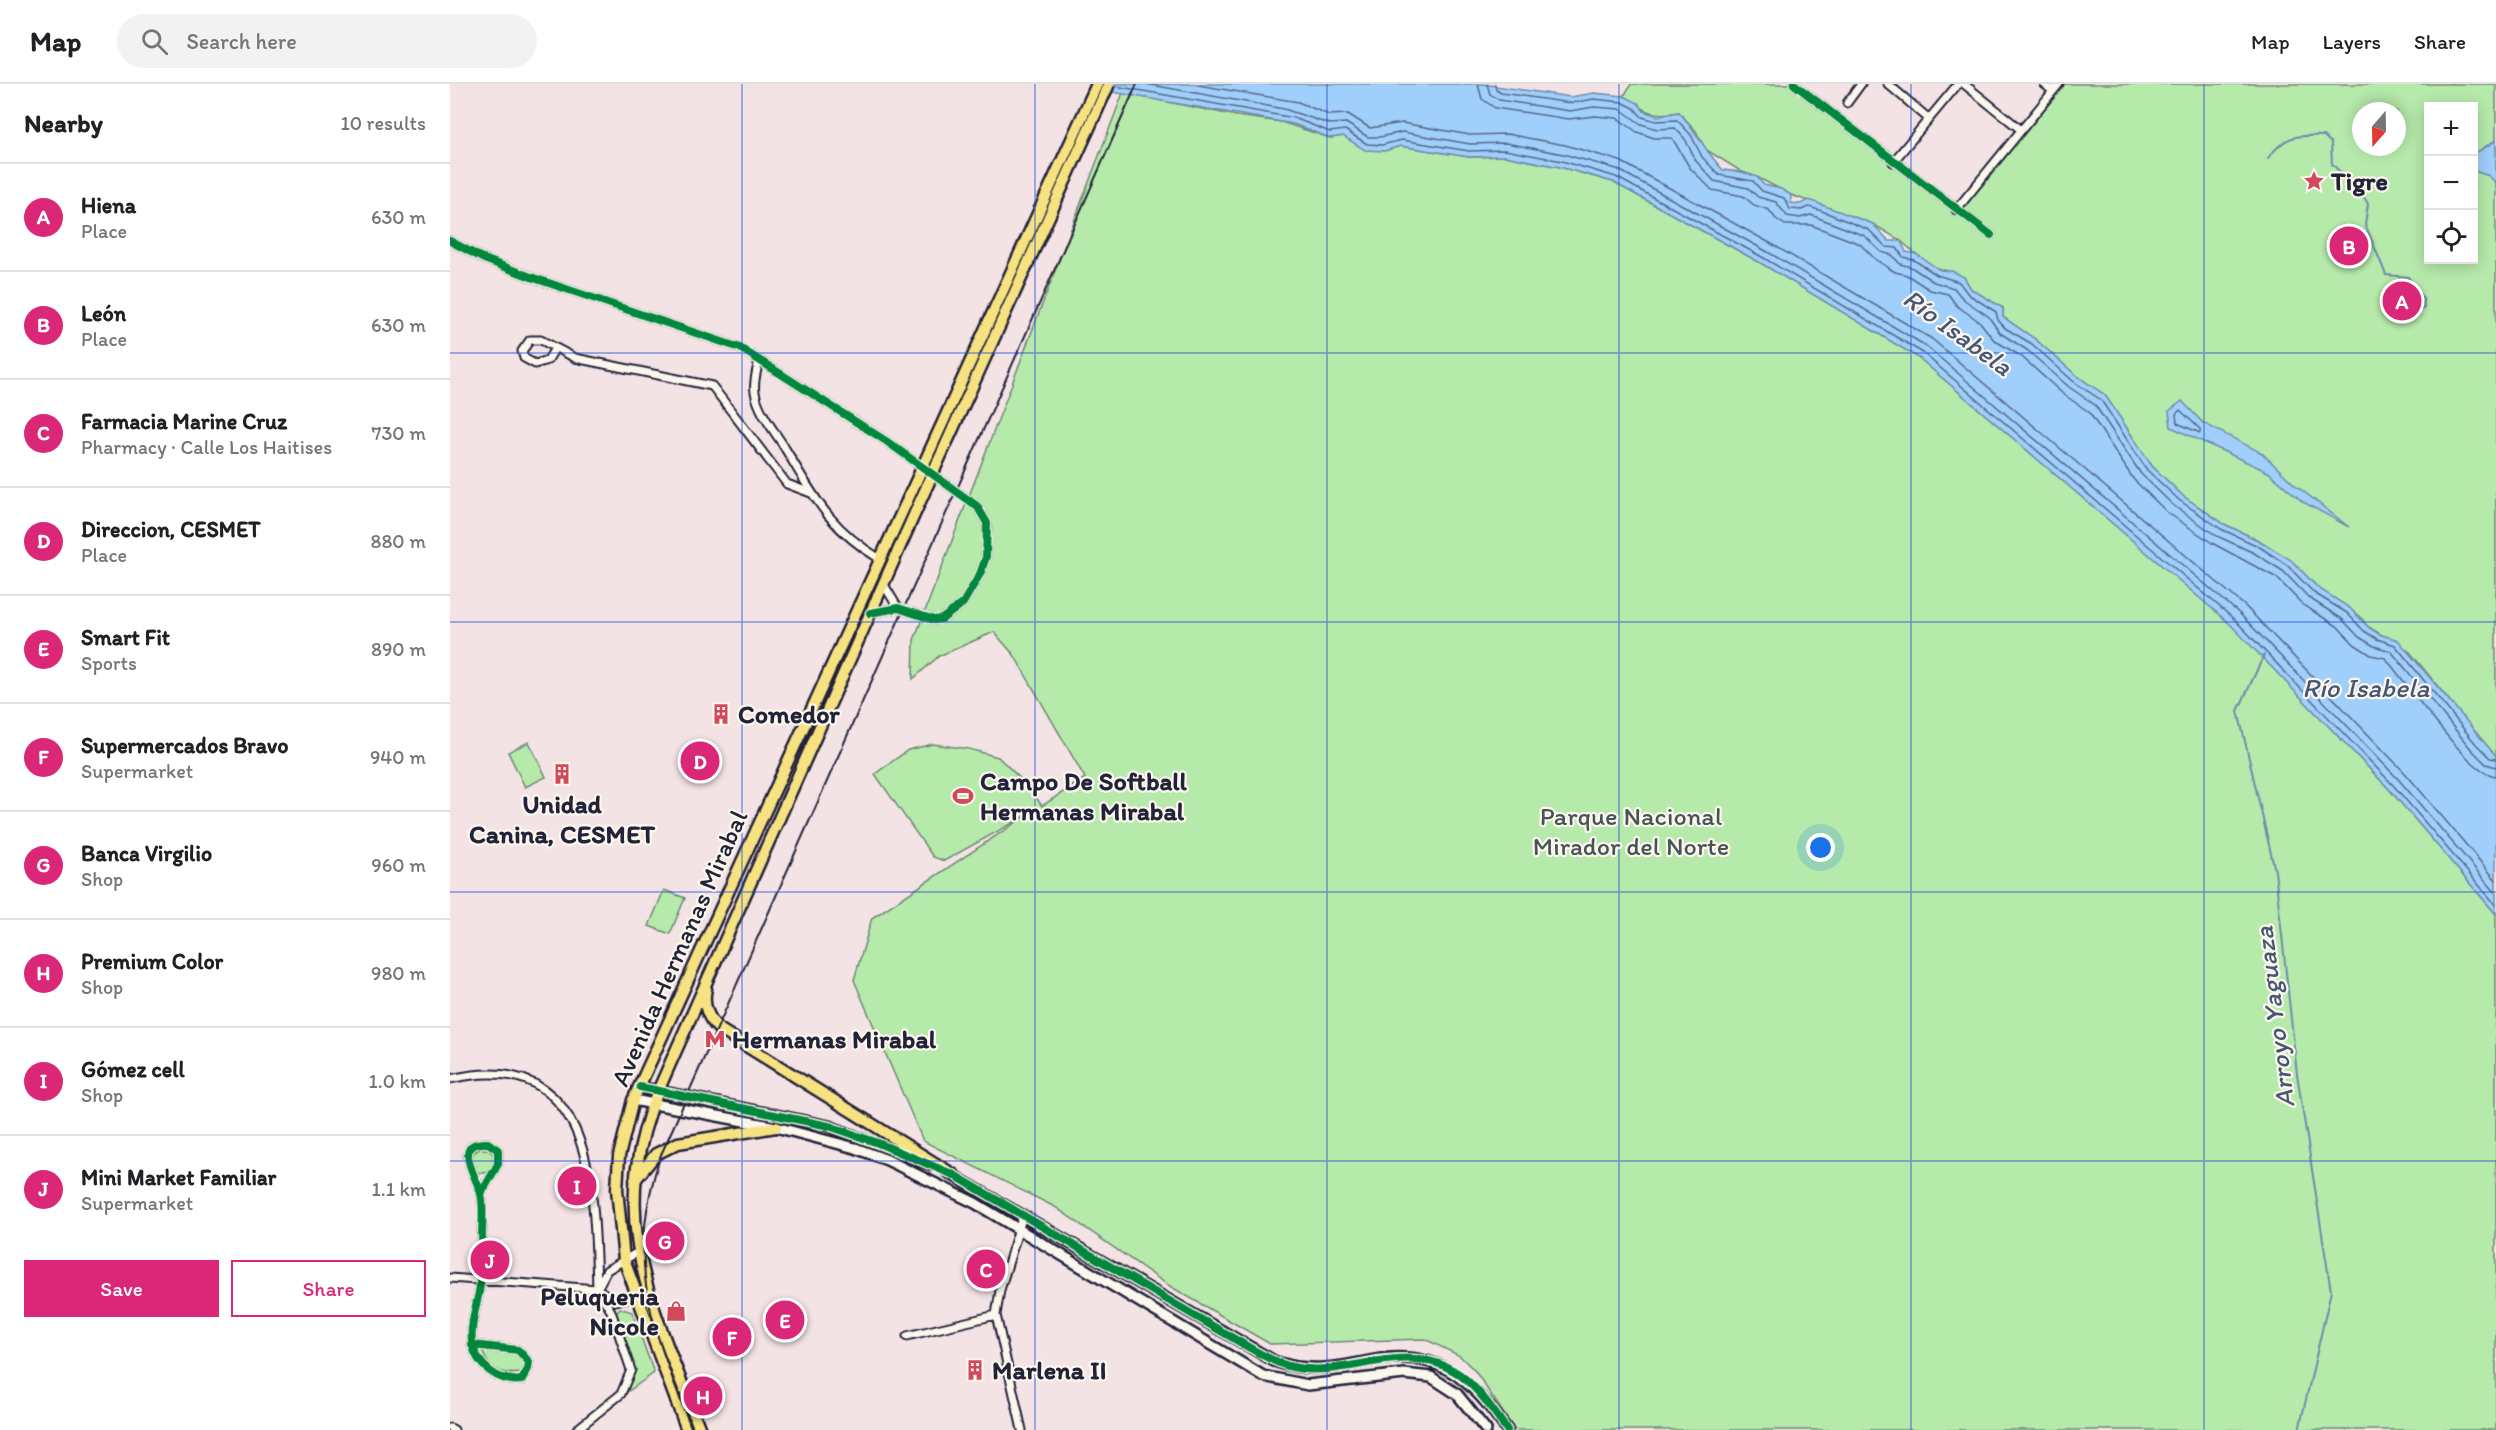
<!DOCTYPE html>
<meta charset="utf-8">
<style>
:root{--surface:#fff;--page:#f2f2f2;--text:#202124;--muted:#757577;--line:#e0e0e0;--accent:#db2777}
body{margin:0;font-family:Itim,sans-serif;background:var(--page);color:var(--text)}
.controls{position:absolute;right:18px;top:18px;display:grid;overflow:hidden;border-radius:0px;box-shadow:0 3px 15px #0003}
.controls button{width:54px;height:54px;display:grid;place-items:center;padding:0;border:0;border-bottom:2px solid var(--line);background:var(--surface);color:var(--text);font:30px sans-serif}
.compass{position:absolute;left:1902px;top:18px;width:54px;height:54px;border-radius:50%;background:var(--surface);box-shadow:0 3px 15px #0003;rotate:200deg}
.you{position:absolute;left:1371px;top:764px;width:21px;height:21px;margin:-15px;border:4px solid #fff;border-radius:50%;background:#1a73e8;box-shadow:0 0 0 9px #1a73e833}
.badge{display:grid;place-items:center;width:39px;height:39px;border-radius:50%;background:var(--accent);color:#fff;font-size:20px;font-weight:700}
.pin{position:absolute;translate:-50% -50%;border:3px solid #fff;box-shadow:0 2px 6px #0006}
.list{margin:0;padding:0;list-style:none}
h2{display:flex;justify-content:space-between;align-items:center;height:78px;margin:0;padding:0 24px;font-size:26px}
h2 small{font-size:20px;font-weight:400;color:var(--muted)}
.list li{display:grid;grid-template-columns:39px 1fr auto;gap:18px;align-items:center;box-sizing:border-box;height:108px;padding:0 24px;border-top:2px solid var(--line)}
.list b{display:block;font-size:22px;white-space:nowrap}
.list p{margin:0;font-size:20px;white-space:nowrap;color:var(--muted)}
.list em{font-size:20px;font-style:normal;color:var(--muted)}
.actions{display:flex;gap:12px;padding:18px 24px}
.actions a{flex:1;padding:14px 0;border:2px solid var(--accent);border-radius:0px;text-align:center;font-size:21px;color:var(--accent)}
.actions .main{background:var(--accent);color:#fff}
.icon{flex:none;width:33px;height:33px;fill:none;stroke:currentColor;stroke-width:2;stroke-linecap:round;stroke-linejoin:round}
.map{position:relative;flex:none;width:2046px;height:1346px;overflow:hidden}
header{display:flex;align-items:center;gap:36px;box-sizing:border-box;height:84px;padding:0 30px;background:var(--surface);border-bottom:2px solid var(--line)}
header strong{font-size:28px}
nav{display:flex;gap:33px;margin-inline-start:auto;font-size:21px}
.search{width:420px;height:54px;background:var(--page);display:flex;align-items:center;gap:15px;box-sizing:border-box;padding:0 21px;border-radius:33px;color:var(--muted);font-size:22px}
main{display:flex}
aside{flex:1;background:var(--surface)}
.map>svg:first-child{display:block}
.green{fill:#b6eaab;stroke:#6c8673;stroke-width:1.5;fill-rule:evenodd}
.water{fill:#a0cffb;stroke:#6e8aae;stroke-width:1.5}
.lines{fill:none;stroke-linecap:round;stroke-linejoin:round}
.shore{stroke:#546788;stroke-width:1.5}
.stream{stroke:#6e8aae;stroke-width:2}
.street-casing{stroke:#22223b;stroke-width:11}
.secondary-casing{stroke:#22223b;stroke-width:14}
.primary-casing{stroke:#22223b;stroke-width:15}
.street{stroke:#fbf7ec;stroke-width:7}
.secondary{stroke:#fbf7ec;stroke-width:9}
.primary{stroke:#f7e281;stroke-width:10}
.rail{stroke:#22223b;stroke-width:2}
.primary-bridge-casing{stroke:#22223b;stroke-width:15;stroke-linecap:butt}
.primary-bridge{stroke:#f7e281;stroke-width:10}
.cycleway-casing{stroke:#fbf7ec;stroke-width:11}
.cycleway{stroke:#00873e;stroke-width:8}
.grid{fill:none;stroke:#1d4ed8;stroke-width:1.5;stroke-opacity:0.55}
.labels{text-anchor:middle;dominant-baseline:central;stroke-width:4.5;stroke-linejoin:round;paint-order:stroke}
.poi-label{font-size:26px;font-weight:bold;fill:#22223b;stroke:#fbf7ec;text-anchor:start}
.park-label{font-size:26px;fill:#475457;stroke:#fbf7ec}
.street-label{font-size:26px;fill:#22223b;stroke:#fbf7ec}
.water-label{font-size:27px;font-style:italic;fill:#485675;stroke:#fbf7ec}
</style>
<header>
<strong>Map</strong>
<div class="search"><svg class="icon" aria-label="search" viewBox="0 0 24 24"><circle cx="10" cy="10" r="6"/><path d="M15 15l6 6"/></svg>Search here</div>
<nav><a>Map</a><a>Layers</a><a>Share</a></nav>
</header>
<main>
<aside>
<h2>Nearby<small>10 results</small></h2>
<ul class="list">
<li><span class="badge">A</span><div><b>Hiena</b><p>Place</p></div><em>630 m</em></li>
<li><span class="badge">B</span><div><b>León</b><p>Place</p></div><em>630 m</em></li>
<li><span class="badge">C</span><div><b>Farmacia Marine Cruz</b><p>Pharmacy · Calle Los Haitises</p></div><em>730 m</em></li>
<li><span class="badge">D</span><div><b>Direccion, CESMET</b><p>Place</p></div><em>880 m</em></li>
<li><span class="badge">E</span><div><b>Smart Fit</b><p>Sports</p></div><em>890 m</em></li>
<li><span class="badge">F</span><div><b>Supermercados Bravo</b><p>Supermarket</p></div><em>940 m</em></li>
<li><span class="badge">G</span><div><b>Banca Virgilio</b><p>Shop</p></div><em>960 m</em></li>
<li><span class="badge">H</span><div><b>Premium Color</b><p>Shop</p></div><em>980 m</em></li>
<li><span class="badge">I</span><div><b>Gómez cell</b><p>Shop</p></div><em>1.0 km</em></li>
<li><span class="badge">J</span><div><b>Mini Market Familiar</b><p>Supermarket</p></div><em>1.1 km</em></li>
</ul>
<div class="actions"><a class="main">Save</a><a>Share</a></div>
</aside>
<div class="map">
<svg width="2046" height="1346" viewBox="0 0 2046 1346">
<rect width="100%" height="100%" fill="#f4e3e5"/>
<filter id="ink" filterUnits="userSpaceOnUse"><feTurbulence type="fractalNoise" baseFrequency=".0167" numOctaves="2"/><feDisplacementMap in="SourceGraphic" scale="12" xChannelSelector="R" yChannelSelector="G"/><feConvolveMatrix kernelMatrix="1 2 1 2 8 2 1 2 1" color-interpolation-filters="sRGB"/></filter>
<g filter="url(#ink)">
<path class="green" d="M 1181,0 L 1344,0 L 1506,125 L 1606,0 L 2046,0 L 2046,674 L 1960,568 L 1917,542 L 1910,532 L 1868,504 L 1845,480 L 1810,457 L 1774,440 L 1733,412 L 1702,382 L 1655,311 L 1627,292 L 1585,255 L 1553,233 L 1553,224 L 1521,205 L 1514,193 L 1479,181 L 1451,157 L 1423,140 L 1341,111 L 1307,93 L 1292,88 L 1255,65 L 1246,47 L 1229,28 C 1201,33 1196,28 1174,12 ZM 1978,22 L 2024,22 L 2024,176 L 1978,176 ZM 1911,27 L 1947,27 L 1947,63 L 1911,63 Z
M 673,9 L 787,32 L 831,38 L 880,54 L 893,52 L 934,67 L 951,62 L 1019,73 L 1055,72 L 1110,83 L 1163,98 L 1309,178 L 1469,274 L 1781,540 L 1939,705 L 2046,830 L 2046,1346 L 1065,1346 L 1025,1287 L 1010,1272 L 975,1255 L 820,1260 L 718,1201 L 605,1123 L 473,1057 L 404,896 L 422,834 L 579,730 L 494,777 L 483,773 L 425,690 L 458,666 L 483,660 L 519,665 L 548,673 L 578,702 L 592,722 L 635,694 L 564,571 L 544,548 L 489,572 L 463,595 L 464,556 Z
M 79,658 L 96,693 L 75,703 L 58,668 Z
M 214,806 L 235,814 L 220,850 L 199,842 Z
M21 1077a12 12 0 1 1 24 0a12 12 0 1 1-24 0Z
M 170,1224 L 182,1228 L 204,1289 L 173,1311 L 182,1291 L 165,1230 Z
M 32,1265 L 69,1270 L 75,1280 L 72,1289 C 52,1291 38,1287 32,1265 Z"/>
<path class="water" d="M 644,0 L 1032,0 L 1121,13 L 1144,9 L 1174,12 L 1188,19 L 1194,27 L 1208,32 L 1229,28 C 1246,47 1256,68 1273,86 L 1292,88 L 1307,93 L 1314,101 L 1331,105 L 1341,111 L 1341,119 L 1350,120 L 1359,116 L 1423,140 L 1439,157 L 1451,157 L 1456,168 L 1466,170 L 1490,186 L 1502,187 L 1514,193 L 1521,205 L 1553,224 L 1553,233 L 1585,255 L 1627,292 L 1655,311 L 1702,382 L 1733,412 L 1774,440 L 1810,457 L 1841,476 L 1868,504 L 1900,524 L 1918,543 L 1929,550 L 1948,556 L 2046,672 L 2046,830 L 1939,705 L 1780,540 L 1469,274 L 1309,178 L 1163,98 L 1110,83 L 1055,72 L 1019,73 L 951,62 L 934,67 L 915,66 L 893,52 L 880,54 L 843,40 L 662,8 Z
M 2046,56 L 2046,99 L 2039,92 L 2024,87 L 2024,70 Z
M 1732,317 L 1753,339 L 1812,369 L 1844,400 L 1899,443 L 1853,418 L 1818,388 L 1721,343 L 1719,327 Z"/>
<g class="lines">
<path class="shore" d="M 696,0 L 834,25 L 879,40 L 896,39 L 918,53 L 930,53 L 952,48 L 1020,60 L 1056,59 L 1113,70 L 1167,85 L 1316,167 L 1476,262 L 1790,530 L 1949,696 L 2046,809
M 742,0 L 848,18 L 879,31 L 898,30 L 920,44 L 952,39 L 1020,51 L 1057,50 L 1115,61 L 1170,77 L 1320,159 L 1482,255 L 1796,523 L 1956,690 L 2046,796
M 1028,0 L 1032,15 L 1045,24 L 1119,35 L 1145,32 L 1167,34 L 1187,48 L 1204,54 L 1222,54 L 1240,84 L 1262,106 L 1293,112 L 1304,121 L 1319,126 L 1326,135 L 1335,141 L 1361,141 L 1410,160 L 1425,175 L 1445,188 L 1457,191 L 1480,206 L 1498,210 L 1507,222 L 1530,238 L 1544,256 L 1572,273 L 1613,310 L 1639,328 L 1684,396 L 1718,429 L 1762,459 L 1827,494 L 1853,521 L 1887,542 L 1904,560 L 1921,571 L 1935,574 C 1956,597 2019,691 2046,692
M 1037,0 L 1040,10 L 1049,16 L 1120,27 L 1144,23 L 1170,25 L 1191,40 L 1207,45 L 1225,44 L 1235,55 L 1246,77 L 1264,97 L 1298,104 L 1308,113 L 1326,118 L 1337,132 L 1350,134 L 1361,131 L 1415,152 L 1431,168 L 1442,171 L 1450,180 L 1461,183 L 1484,198 L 1504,204 L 1513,215 L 1538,232 L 1550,249 L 1577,266 L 1619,303 L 1645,321 L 1691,390 L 1724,422 L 1767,452 L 1804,469 L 1833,487 L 1859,514 L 1892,535 L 1909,553 L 1924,562 L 1941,567 L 2021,665 L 2036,680 L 2046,683
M 1045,0 L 1046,6 L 1051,9 L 1121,19 L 1144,15 L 1172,18 L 1184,24 L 1192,33 L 1206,37 L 1227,36 L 1241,51 L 1252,73 L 1269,91 L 1303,97 L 1312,107 L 1334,114 L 1340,125 L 1351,126 L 1359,123 L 1372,127 L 1419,146 L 1436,163 L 1447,164 L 1453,173 L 1464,176 L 1487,191 L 1509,198 L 1518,210 L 1546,228 L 1548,236 L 1555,244 L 1582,260 L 1623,297 L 1651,316 L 1697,386 L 1729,416 L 1771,445 L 1808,462 L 1837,481 L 1864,509 L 1897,529 L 1914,547 L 1927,555 L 1945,561 L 2026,660 L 2040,674 L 2046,675
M 665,2 L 844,34 L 880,48 L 895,46 L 917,60 L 932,61 L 952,56 L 1019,67 L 1055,66 L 1112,77 L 1166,93 L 1312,173 L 1473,269 L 1784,535 L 1943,701 L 2046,821
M 1730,326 L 1750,345 L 1750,349 L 1727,339 L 1726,330 Z"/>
<path class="stream" d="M 2032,65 L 2046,56
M 1818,74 C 1836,51 1845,51 1874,52 L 1881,59 L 1882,80 L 1911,108 L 1918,120 L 1915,140 L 1936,191 L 1958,193 L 1973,215 L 1974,224 L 1971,226 L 1940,229
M 1814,571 L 1788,627 L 1825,787 L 1847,990 L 1881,1207 L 1849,1346"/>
<g class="street-casing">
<path id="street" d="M 1344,0 L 1541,151
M 1438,0 L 1479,35
M 1514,0 L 1570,45
M 1594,0 L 1603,7
M 1397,19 L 1411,0
M 1443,78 L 1508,0
M 1506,126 L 1609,0
M 0,157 L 34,175 L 81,193 L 290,264 L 436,357 L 527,422 L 537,439 L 536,473 L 530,490 L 513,519 L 492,535 L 484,536 L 448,524 L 420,529
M 105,264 L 98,276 L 85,280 L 74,274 L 72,267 L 80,256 L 91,256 L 125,274 L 262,302 L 337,400 L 361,409
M 309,276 C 307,286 303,298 305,308 C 308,327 323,345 333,361 C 364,412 377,443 430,475
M 433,499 L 448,524
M 0,995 C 146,961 144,1105 147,1205
M 0,1194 L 147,1205 L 166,1217 L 188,1211 L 198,1205
M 148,1203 L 157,1186 L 188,1168
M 457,1252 L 546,1231
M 22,1261 L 68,1266 L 79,1278 L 78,1285 L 72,1296 C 49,1299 26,1282 22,1258 C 20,1242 26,1223 29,1208 C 32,1189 33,1171 32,1152 C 32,1139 34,1123 31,1110 C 27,1093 0,1057 38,1059 L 48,1066 L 48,1080 L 31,1110
M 0,1344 L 4,1346
M 126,1346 L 171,1310 L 181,1286 L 161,1227 L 149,1208
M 572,1346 L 546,1231 L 550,1206 L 573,1131"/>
</g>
<g class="secondary-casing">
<path id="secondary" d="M 190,1003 L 379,1042 L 481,1081
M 183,1016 L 326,1043 L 405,1064 L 437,1076 L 525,1119 L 813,1292 L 858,1301 L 954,1290 L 981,1293 L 1007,1310 L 1036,1346
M 499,1089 L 824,1277 C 856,1289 885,1284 919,1277 C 988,1263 1020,1294 1057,1346"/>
</g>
<g class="primary-casing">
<path id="primary" d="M 256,905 C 252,920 258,935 269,945 L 504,1091
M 185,1096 L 206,1070 L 228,1059 L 326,1043
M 237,1346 L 174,1176 L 167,1105 L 169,1072 L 183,1016 L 457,417
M 250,1346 C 204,1223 154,1139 208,1007 L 468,422"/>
</g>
<use href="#street" class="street"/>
<use href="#secondary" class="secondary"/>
<use href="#primary" class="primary"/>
<path class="rail" d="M 242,1346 C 203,1242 174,1186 210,1073 L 687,0"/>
<g class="primary-bridge-casing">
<path id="primary-bridge" d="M 457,417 L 647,0
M 468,422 L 659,0"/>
</g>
<use href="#primary-bridge" class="primary-bridge"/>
<g class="cycleway-casing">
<path id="cycleway" d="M 1344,0 L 1541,151
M 0,157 L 34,175 L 81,193 L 290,264 L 436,357 L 527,422 L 537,439 L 536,473 L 530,490 L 513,519 L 492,535 L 484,536 L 448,524 L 420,529
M 190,1003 L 379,1042 L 428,1059 L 504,1091 L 800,1264 C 813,1271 827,1280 842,1283 C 898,1296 955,1253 1009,1290 C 1029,1305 1043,1326 1057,1346
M 22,1261 L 68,1266 L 79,1278 L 78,1285 L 72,1296 C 49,1299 26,1282 22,1258 C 20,1242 26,1223 29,1208 C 32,1189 33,1171 32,1152 C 32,1139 34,1123 31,1110 C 27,1093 0,1057 38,1059 L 48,1066 L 48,1080 L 31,1110"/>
</g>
<use href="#cycleway" class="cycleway"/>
</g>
</g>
<path class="grid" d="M 292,0 L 292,1346M 585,0 L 585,1346M 877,0 L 877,1346M 1169,0 L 1169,1346M 1461,0 L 1461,1346M 1754,0 L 1754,1346M 0,269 L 2046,269M 0,538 L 2046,538M 0,808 L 2046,808M 0,1077 L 2046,1077"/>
<defs>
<g id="sight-bare" transform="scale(1.62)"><path d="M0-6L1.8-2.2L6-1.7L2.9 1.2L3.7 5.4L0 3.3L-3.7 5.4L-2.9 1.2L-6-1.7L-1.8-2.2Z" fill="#d1495b" stroke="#fbf7ec" stroke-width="2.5" paint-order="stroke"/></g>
<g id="building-bare" transform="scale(1.62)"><path d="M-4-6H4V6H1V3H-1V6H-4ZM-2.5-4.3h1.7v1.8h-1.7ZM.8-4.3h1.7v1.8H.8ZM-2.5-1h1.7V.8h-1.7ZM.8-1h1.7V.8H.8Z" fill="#d1495b" stroke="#fbf7ec" stroke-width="2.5" paint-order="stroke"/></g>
<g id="stadium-bare" transform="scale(1.62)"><path d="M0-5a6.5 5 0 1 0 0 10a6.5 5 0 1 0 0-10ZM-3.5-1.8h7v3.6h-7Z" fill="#d1495b" stroke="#fbf7ec" stroke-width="2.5" paint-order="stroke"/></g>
<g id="metro-bare" transform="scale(1.62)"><path d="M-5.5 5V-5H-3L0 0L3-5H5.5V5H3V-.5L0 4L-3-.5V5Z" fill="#d1495b" stroke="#fbf7ec" stroke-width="2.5" paint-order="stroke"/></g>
<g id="shop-bare" transform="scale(1.62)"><path d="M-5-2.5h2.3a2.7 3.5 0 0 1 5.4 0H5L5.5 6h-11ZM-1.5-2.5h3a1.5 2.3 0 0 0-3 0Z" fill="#d1495b" stroke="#fbf7ec" stroke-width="2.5" paint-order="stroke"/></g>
</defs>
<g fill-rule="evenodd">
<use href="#sight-bare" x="1864" y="97"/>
<use href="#building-bare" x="271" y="630"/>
<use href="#building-bare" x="112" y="690"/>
<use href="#stadium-bare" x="513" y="712"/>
<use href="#metro-bare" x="265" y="955"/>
<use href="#shop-bare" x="226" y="1227"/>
<use href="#building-bare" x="525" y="1286"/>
</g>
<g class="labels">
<g class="poi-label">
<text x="1881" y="97">Tigre</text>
<text x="288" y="630">Comedor</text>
<text x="530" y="697">Campo De Softball<tspan x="530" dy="30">Hermanas Mirabal</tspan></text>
<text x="112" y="720" text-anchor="middle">Unidad<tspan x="112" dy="30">Canina, CESMET</tspan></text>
<text x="282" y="955">Hermanas Mirabal</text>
<text x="209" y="1212" text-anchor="end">Peluqueria<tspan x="209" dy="30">Nicole</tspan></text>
<text x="542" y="1286">Marlena II</text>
</g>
<g class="park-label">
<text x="1181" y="732">Parque Nacional<tspan x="1181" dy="30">Mirador del Norte</tspan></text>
</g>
<g class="street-label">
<text transform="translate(229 864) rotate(-66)">Avenida Hermanas Mirabal</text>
</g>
<g class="water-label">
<text transform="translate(1508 248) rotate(36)">Río Isabela</text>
<text x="1916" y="603">Río Isabela</text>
<text transform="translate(1824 933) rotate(-97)">Arroyo Yaguaza</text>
</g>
</g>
</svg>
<div class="controls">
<button>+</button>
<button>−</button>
<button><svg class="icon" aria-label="locate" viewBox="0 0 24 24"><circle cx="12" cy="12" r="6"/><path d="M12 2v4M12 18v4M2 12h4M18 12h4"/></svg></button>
</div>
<svg class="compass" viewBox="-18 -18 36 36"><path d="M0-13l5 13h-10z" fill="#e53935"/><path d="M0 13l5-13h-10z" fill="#757577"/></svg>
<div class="you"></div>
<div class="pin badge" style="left:1952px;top:217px">A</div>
<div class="pin badge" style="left:1899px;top:162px">B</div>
<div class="pin badge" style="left:536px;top:1185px">C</div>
<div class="pin badge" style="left:250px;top:677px">D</div>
<div class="pin badge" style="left:335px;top:1236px">E</div>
<div class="pin badge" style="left:282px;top:1253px">F</div>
<div class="pin badge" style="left:215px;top:1157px">G</div>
<div class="pin badge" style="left:253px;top:1312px">H</div>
<div class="pin badge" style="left:127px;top:1102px">I</div>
<div class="pin badge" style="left:40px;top:1176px">J</div>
</div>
</main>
